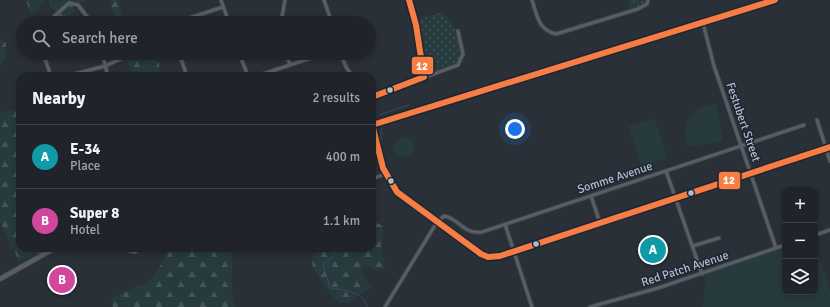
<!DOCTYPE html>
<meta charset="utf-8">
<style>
:root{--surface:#20242a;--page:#282c32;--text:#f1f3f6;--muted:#a2a4a8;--line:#3d4147;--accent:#848b96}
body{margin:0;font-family:Signika,sans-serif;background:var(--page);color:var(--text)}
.controls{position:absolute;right:12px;bottom:12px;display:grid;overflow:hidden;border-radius:8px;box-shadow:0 2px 6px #0003}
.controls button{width:36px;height:36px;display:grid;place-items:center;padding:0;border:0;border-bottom:1px solid var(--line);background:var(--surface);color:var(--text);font:20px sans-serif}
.you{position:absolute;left:515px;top:129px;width:14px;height:14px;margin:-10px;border:3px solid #fff;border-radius:50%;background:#1a73e8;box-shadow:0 0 0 6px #1a73e833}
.badge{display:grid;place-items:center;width:26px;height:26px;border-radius:50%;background:var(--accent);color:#fff;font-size:13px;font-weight:700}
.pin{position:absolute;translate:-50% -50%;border:2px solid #fff;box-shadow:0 1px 4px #0006}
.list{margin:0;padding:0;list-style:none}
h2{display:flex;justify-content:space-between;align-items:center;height:52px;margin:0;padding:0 16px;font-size:17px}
h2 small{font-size:13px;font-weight:400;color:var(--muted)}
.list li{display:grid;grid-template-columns:26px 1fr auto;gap:12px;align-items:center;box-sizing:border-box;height:64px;padding:0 16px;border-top:1px solid var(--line)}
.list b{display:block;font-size:15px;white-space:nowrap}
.list p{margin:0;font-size:13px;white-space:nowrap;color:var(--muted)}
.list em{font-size:13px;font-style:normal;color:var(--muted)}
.icon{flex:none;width:22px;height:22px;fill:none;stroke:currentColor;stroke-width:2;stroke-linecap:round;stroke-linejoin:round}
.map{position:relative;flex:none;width:830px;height:307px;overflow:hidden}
.search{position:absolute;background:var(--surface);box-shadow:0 2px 6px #0003;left:16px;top:16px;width:360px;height:44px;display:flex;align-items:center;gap:10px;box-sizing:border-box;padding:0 14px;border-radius:22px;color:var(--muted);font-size:15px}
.panel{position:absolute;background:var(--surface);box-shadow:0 2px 6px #0003;left:16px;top:72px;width:360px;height:180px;border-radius:12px}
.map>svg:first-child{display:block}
.grass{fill:#273a3e}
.forest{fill:url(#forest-firs)}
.park{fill:url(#park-dots)}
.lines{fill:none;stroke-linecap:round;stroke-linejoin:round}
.stream{stroke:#384963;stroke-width:1}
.minor-casing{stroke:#484c53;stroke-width:4.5}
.tertiary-casing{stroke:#484c53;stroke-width:5.5}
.secondary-casing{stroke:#484c53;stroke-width:6}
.minor{stroke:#5a5e66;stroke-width:2.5}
.tertiary{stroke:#5a5e66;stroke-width:3.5}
.secondary{stroke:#595d64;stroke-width:4}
.bus-1-casing{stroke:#1d2633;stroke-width:9}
.bus-1{stroke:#f77d43;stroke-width:6}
.bus-dot{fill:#b4bcc9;stroke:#1d2633;stroke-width:1.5}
.labels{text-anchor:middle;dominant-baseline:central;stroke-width:3;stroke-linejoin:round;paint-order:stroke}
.street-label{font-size:12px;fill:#b4bcc9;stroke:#1d2633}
.line-badge{stroke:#1d2633;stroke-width:1.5}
.badge-label{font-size:11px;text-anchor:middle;font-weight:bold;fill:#fff}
</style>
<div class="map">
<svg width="830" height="307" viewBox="0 0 830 307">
<defs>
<pattern id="forest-firs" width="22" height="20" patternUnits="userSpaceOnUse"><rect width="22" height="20" fill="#273a3e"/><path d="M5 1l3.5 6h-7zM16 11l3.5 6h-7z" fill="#445559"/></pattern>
<pattern id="park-dots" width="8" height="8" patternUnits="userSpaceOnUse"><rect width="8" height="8" fill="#273a3e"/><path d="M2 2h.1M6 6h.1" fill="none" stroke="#445559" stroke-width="1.8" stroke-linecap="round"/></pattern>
</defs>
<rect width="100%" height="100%" fill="#2a3038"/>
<path class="grass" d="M 716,104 L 723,141 L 687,147 C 682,122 689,108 716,104 Z
M 654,118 L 668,158 L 642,167 L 628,127 Z
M 402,138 L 410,139 L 415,144 L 412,154 L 403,157 L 395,155 L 392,149 L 394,142 Z
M 785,246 L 785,292 L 815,292 L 815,246 L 830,291 L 830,307 L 703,307 L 706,271 Z"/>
<path class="forest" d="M 26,0 L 46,0 L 35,13 L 30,13 Z
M 48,0 L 87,0 L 73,6 L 74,12 L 60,23 L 49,23 L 56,15 Z
M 108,0 L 118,0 L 124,23 L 118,23 Z
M 0,39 L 6,43 L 5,59 L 0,66 Z
M 129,53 L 150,53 L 159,63 L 160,76 L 132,76 L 128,63 L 130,58 Z
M 20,108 L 20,248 L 51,248 L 19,261 L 0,222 L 0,113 Z
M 372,219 L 382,226 L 383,232 L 381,248 L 385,268 L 379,271 L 364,265 C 360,273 367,281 372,287 L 359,294 L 348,303 L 338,302 C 331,294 313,274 312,262 C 312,257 315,252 318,248 L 372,248 Z
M 171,248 L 232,248 L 232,290 L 235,307 L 113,307 L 111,298 L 140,286 L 152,279 Z"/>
<path class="park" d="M 629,0 L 648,0 L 643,5 L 631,9 Z
M 439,13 C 456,15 459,42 461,56 L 456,64 L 428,73 L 425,71 L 418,22 L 420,19 Z"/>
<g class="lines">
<path class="stream" d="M 379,115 L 409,105
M 381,140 L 381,130 L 383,127
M 338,248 L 331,258 L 323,264 L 330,288 C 343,290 364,291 367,307"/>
<g class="minor-casing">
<path id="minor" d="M 221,0 L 229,23
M 324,0 L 332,23
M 409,0 L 416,25 L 424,77
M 532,0 C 537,15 538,30 556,34 L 638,9 L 647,4 L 648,0
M 47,23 L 69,3 L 78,5 L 92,23
M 174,23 L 223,7
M 281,23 L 285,0
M 703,23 L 714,66 L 776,248
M 43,53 L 51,76
M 102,53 L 108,76
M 179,53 L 187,76
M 239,53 L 248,76
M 286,53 L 290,65
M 341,53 C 344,62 346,71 354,76
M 67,76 L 105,66 L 134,53
M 257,76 L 326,53
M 344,76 L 350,74
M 372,97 L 458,65 L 463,54 L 458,31
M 817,120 L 830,161
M 666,171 L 702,274
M 372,179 L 385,174
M 591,196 L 600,223
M 505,224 L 532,307
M 815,235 L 830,230
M 693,246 L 719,238
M 128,248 L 130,251 L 135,252 L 140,248
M 385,307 L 437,222 L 444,216 C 459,218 463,235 482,232 L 804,125
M 590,307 L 658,288 L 785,245"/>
</g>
<g class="tertiary-casing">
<path id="tertiary" d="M 372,125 C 380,149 380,173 397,192 L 481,254 L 488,257 L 500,256 L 830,147
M 372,142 L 376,148"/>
</g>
<g class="secondary-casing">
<path id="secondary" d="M 372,125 L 775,0
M 0,279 L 55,248"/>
</g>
<use href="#minor" class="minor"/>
<use href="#tertiary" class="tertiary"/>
<use href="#secondary" class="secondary"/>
<g class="bus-1-casing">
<path id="bus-1" d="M 372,97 L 424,77 L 416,25 L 409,0
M 372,124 L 383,168 L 397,192 L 481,254 L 488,257 L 500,256 L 830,147
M 372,125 L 775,0"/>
</g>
<use href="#bus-1" class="bus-1"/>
</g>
<g class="bus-dot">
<circle cx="390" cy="90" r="3.5"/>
<circle cx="391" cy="181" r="3.5"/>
<circle cx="691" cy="193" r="3.5"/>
<circle cx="536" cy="244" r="3.5"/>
</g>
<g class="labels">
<g class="street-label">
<text transform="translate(743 122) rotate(71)">Festubert Street</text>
<text transform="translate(615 178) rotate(-18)">Somme Avenue</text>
<text transform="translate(685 269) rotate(-18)">Red Patch Avenue</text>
</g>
</g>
<g class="line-badge">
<rect x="411" y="56" width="23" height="19" rx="4" fill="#f77d43"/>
<rect x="718" y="171" width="23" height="19" rx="4" fill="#f77d43"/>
</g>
<g class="badge-label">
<text x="422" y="70">12</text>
<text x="729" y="184">12</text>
</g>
</svg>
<div class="controls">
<button>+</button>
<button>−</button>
<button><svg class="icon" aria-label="layers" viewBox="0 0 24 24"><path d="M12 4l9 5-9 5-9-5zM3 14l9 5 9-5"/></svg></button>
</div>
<div class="you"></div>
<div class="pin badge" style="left:653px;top:250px;background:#0f9aa8">A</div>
<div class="pin badge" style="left:62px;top:280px;background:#d1479c">B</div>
<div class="search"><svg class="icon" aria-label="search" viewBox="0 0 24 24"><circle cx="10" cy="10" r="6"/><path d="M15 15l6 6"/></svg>Search here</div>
<section class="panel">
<h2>Nearby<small>2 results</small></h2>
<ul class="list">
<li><span class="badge" style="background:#0f9aa8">A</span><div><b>E-34</b><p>Place</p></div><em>400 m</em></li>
<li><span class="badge" style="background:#d1479c">B</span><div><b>Super 8</b><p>Hotel</p></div><em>1.1 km</em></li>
</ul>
</section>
</div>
